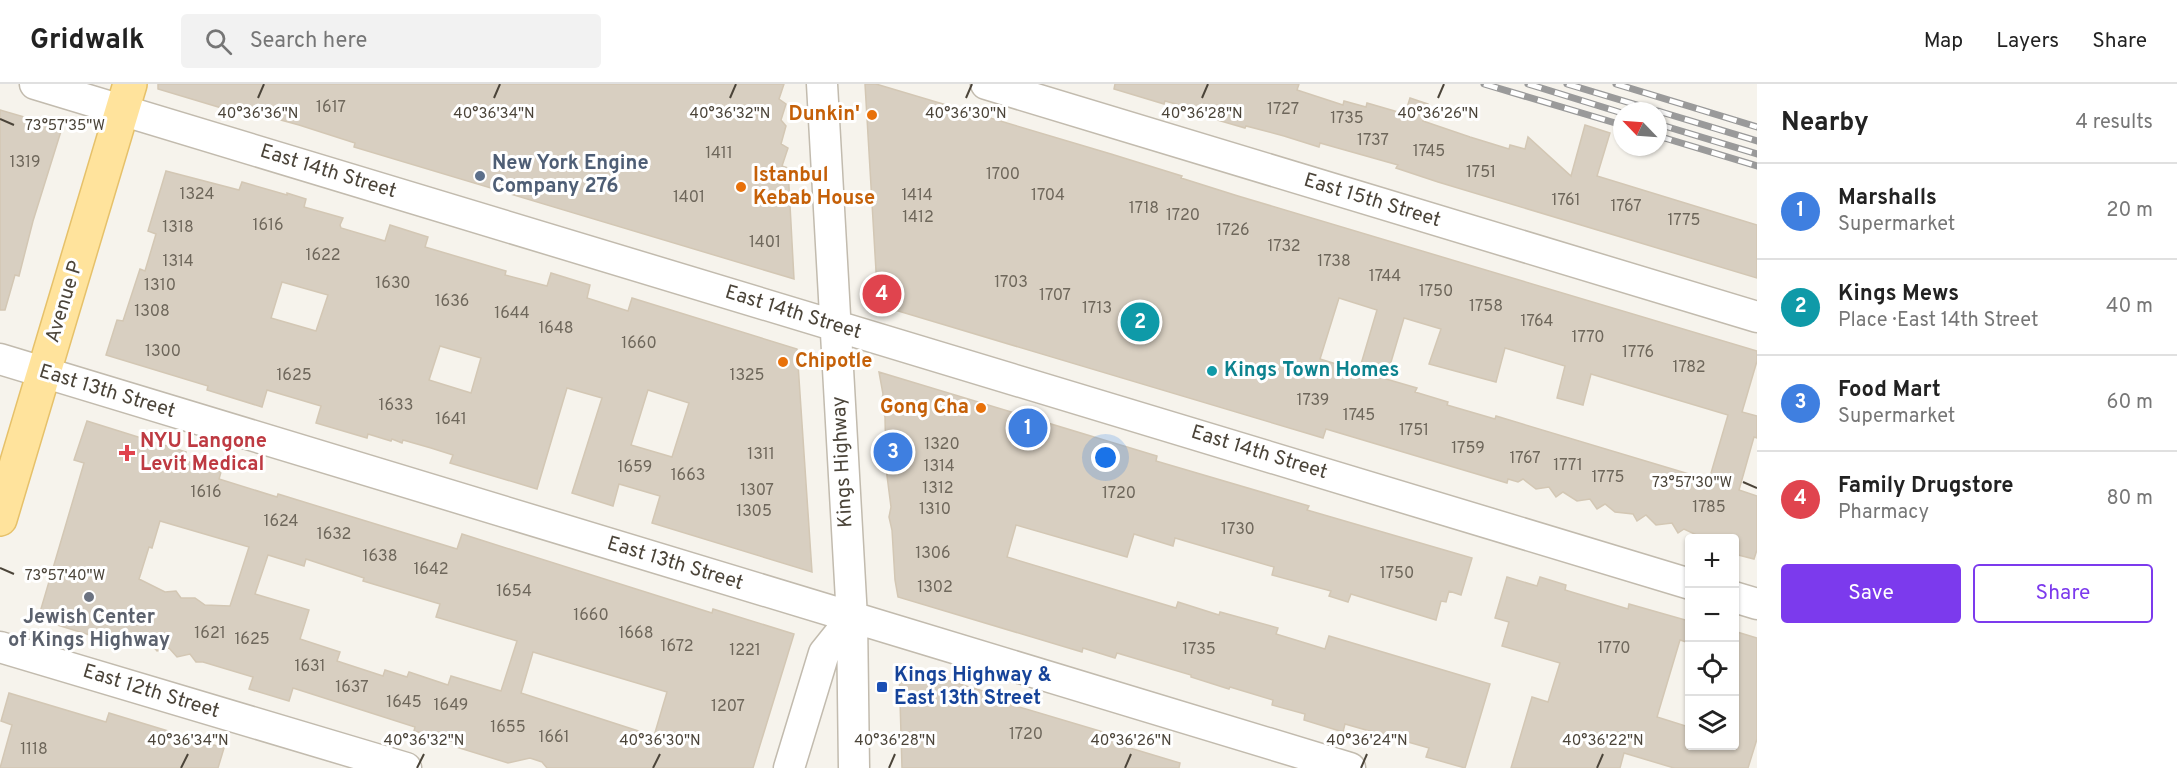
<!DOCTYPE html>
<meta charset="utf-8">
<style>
:root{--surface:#fff;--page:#f2f2f2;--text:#222;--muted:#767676;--line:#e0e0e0;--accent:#7c3aed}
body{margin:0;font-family:Overpass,sans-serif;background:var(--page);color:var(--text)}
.controls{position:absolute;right:18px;bottom:18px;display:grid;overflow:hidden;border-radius:6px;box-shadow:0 2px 4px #0004}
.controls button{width:54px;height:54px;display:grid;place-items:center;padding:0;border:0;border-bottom:2px solid var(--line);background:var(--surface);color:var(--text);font:30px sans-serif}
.compass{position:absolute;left:1613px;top:18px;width:54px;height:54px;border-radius:50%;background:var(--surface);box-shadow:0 2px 4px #0004;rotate:295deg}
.you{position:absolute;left:1106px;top:374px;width:21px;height:21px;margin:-15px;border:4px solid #fff;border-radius:50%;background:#1a73e8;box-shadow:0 0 0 9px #1a73e833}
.badge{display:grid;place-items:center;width:39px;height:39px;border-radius:50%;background:var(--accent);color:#fff;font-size:20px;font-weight:700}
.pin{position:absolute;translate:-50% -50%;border:3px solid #fff;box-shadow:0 2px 6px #0006}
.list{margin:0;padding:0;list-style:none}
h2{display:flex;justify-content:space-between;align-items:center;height:78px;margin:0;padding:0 24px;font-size:26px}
h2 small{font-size:20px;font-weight:400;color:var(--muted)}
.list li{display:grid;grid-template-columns:39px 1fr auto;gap:18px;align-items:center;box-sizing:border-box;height:96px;padding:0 24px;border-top:2px solid var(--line)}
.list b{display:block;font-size:22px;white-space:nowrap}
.list p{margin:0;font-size:20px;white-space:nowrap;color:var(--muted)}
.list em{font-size:20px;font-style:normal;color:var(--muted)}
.actions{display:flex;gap:12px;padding:18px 24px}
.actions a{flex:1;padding:14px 0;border:2px solid var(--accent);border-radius:6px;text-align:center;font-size:21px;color:var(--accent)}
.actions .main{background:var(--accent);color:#fff}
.icon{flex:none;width:33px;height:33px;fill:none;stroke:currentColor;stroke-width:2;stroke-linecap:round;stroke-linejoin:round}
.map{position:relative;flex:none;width:1757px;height:684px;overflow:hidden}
header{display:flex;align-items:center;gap:36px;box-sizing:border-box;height:84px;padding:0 30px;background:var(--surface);border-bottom:2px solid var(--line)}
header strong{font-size:28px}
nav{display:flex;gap:33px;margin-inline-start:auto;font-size:21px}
.search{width:420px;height:54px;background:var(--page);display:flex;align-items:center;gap:15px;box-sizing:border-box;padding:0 21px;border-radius:6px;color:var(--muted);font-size:22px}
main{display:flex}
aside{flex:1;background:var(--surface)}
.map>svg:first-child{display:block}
.building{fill:#d8cfc1;stroke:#d3c7b4;stroke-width:1.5;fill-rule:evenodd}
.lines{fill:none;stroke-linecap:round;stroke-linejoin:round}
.minor-casing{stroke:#c2bbae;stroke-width:33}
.major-casing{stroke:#e6c16a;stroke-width:36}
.minor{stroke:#fff;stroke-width:30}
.major{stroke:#ffe39c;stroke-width:33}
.rail-casing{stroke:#9a9a9a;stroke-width:7}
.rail{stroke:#fff;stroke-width:4.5;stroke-dasharray:14;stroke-linecap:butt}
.ticks{fill:none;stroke:#4b4439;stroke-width:2}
.food-dot{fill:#e8710a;stroke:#fff;stroke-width:2}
.service-dot{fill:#5c6f8a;stroke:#fff;stroke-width:2}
.culture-dot{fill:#0f9aa8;stroke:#fff;stroke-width:2}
.health-dot{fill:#e0444e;stroke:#fff;stroke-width:2}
.worship-dot{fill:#6b7280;stroke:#fff;stroke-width:2}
.transit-dot{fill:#1a4fb4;stroke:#fff;stroke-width:2}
.labels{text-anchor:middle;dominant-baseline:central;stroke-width:6;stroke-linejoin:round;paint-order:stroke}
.number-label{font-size:16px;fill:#6e675b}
.food-label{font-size:20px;font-weight:bold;fill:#c56008;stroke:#fff;text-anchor:end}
.service-label{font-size:20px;font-weight:bold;fill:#4e5e75;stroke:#fff;text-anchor:start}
.street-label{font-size:20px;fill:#4b4439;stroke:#fff}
.culture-label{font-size:20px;font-weight:bold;fill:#0d838f;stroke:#fff;text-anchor:start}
.health-label{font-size:20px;font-weight:bold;fill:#be3a42;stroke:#fff;text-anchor:start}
.worship-label{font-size:20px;font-weight:bold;fill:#5b616d;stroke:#fff}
.transit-label{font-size:20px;font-weight:bold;fill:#164399;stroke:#fff;text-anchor:start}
.ticks-label{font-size:15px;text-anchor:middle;fill:#4b4439;stroke:#fff;stroke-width:6;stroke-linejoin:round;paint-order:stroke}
</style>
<header>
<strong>Gridwalk</strong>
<div class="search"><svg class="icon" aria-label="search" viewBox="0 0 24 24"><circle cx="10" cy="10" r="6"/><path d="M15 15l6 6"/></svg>Search here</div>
<nav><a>Map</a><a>Layers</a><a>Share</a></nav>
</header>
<main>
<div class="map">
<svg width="1757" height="684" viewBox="0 0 1757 684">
<rect width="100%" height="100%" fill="#f6f3ec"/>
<path class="building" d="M 158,0 L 784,0 L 779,15 L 786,20 L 781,36 L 786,42 L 781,60 L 788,64 L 782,82 L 788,84 L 794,195 L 354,63 L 355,59 L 299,41 L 237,24 L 235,28 L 158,5 Z
M 865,0 L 876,0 L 1111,70 L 1182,92 L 1181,94 L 1238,112 L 1757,267 L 1757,277 L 1742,328 L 1757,332 L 1757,354 L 1754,353 L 1739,406 L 1757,412 L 1757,466 L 1754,475 L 1734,470 L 1734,454 L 1703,454 L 1684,445 L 1678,449 L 1672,439 L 1656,441 L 1646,431 L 1637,437 L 1633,430 L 1615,428 L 1605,420 L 1597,425 L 1590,415 L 1577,417 L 1563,408 L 1556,413 L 1549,403 L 1536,405 L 1523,395 L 1518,398 L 1508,395 L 1507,399 L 1326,345 L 1323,354 L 878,221 ZM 1339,214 L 1377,226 L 1359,287 L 1320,275 ZM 1404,234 L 1441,245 L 1429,280 L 1496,298 L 1505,264 L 1565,282 L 1557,314 L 1583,321 L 1591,290 L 1728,331 L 1709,396 L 1496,332 L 1495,335 L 1447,321 L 1448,318 L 1415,308 L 1417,304 L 1386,295 Z
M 1115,0 L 1299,0 L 1297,6 L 1343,21 L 1344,17 L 1366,23 L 1367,19 L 1405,30 L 1410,14 L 1428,20 L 1423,37 L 1470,53 L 1509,65 L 1510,61 L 1525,65 L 1528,53 L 1571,92 L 1585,41 L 1610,49 L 1597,92 L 1757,141 L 1757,194 L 1438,98 L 1396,84 L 1398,81 L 1320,59 L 1319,63 L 1284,52 L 1246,42 L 1245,44 L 1207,33 L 1208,29 L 1165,17 L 1164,20 L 1114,5 Z
M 0,26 L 62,44 L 33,137 L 19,192 L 15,191 L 5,226 L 0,226 Z
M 166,87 L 239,106 L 242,98 L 287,111 L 287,109 L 306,115 L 304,123 L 343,134 L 340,141 L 341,144 L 385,157 L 390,141 L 428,153 L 425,163 L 506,187 L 505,191 L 547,202 L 551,189 L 590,201 L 587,214 L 628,227 L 632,214 L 797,265 L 812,488 L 652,439 L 660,412 L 619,400 L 613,422 L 572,409 L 602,314 L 567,304 L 537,405 L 450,379 L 453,371 L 431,364 L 403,356 L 402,359 L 392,355 L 391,357 L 368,350 L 367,354 L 316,339 L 321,322 L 267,306 L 262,323 L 207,306 L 208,302 L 106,271 L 117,236 L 123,237 L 140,185 L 145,187 L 156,150 L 148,147 ZM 282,198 L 328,211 L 316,247 L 271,234 ZM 440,262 L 481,274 L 471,309 L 429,296 ZM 648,306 L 689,319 L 672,373 L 631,361 Z
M 879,288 L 1157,372 L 1156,377 L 1309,422 L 1307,426 L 1472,474 L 1461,511 L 1449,507 L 1446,518 L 1441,517 L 1436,536 L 1351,510 L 1348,518 L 1329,512 L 1331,507 L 1272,491 L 1274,483 L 1175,454 L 1173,462 L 1134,450 L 1127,473 L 1016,441 L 1007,473 L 1176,524 L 1178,518 L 1219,531 L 1220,528 L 1278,544 L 1276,550 L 1325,565 L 1329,552 L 1490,600 L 1465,684 L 1426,673 L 1429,664 L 1345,640 L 1343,648 L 1304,636 L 1305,630 L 1272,621 L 1273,616 L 1230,603 L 1229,605 L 1191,593 L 1191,591 L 1117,569 L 1115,574 L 1083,564 L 1082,568 L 898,513 L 895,496 L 892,446 L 889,433 L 891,423 L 886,384 L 885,333 L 881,320 L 883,310 Z
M 87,337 L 186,368 L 183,376 L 221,388 L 219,395 L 277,413 L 278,410 L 457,465 L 462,450 L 693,523 L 712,529 L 713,525 L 794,550 L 753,684 L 547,684 L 542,678 L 530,674 L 508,679 L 453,662 L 454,658 L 414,647 L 415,643 L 293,604 L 289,617 L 249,605 L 253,593 L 203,578 L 196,578 L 190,570 L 177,573 L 169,564 L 157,567 L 150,559 L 139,560 L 124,555 L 122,561 L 38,535 L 84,379 L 74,376 ZM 160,437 L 249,463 L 230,522 L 205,521 L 195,514 L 181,514 L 176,507 L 165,508 L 139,495 L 149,463 L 152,464 ZM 268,471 L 304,482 L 306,475 L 364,494 L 363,497 L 440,520 L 436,533 L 517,557 L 501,607 L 451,592 L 448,601 L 409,588 L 407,593 L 385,586 L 383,592 L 337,577 L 340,568 L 300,555 L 309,526 L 255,510 ZM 533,568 L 667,608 L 654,652 L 521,609 Z
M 1507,493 L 1537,502 L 1540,493 L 1566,501 L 1565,506 L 1628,525 L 1629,520 L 1689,537 L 1689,559 L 1680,556 L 1657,633 L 1689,643 L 1689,662 L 1734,662 L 1734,547 L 1757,554 L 1757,655 L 1748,684 L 1674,684 L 1624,669 L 1620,684 L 1511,684 L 1532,613 L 1548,618 L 1560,579 L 1502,562 L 1509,538 L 1495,534 Z
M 899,582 L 1010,615 L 1009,620 L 1110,650 L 1109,653 L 1121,657 L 1120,661 L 1180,679 L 1179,684 L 902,684 Z
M 9,609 L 106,638 L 109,629 L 224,664 L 218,684 L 0,684 L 12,641 L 1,637 Z"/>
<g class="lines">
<g class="minor-casing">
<path id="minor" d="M 35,0 L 1690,500
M 822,0 L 852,534 L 854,684
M 986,0 L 1757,233
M 0,275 L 1350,684
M 1734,513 L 1757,520
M 0,563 L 406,684
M 789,684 L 824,569 L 852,534"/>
</g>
<g class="major-casing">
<path id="major" d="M 0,435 L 130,0"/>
</g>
<use href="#minor" class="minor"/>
<use href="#major" class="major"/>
<g class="rail-casing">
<path id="rail" d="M 1484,0 L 1622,41
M 1528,0 L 1622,29
M 1567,0 L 1657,27
M 1616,0 L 1757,43
M 1658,27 L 1757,57
M 1658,40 L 1757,70
M 1658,52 L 1757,82"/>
</g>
<use href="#rail" class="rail"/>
</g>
<path class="ticks" d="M 258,14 L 264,0M 494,14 L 500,0M 730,14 L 736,0M 966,14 L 972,0M 1202,14 L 1208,0M 1438,14 L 1444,0M 0,35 L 14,41M 1743,398 L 1757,404M 0,484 L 14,490M 181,684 L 188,670M 417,684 L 424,670M 653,684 L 660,670M 889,684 L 895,670M 1125,684 L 1131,670M 1361,684 L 1367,670M 1597,684 L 1603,670"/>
<g class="food-dot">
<circle cx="872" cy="31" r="6"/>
<circle cx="741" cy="103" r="6"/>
<circle cx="783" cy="278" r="6"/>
<circle cx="981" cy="324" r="6"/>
</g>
<circle class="service-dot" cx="480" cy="92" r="6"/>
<circle class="culture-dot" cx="1212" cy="287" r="6"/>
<path class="health-dot" d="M124 360h6v6h6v6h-6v6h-6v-6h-6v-6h6z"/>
<circle class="worship-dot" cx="89" cy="513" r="6"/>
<rect class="transit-dot" x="876" y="597" width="12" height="12" rx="3"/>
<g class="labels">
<g class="number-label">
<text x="331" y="24">1617</text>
<text x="1283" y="26">1727</text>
<text x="1347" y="35">1735</text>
<text x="1373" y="57">1737</text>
<text x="1429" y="68">1745</text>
<text x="719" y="70">1411</text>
<text x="25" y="79">1319</text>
<text x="1481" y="89">1751</text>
<text x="1003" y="91">1700</text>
<text x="197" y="111">1324</text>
<text x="917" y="112">1414</text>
<text x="1048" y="112">1704</text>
<text x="689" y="114">1401</text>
<text x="1566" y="117">1761</text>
<text x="1626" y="123">1767</text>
<text x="1144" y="125">1718</text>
<text x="1183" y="132">1720</text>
<text x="918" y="134">1412</text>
<text x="1684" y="137">1775</text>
<text x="268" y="142">1616</text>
<text x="178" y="144">1318</text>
<text x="1233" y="147">1726</text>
<text x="765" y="159">1401</text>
<text x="1284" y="163">1732</text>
<text x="323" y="172">1622</text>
<text x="178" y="178">1314</text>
<text x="1334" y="178">1738</text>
<text x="1385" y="193">1744</text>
<text x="1011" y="199">1703</text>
<text x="393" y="200">1630</text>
<text x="160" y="202">1310</text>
<text x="1436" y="208">1750</text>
<text x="1055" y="212">1707</text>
<text x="452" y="218">1636</text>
<text x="1486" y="223">1758</text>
<text x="1097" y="225">1713</text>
<text x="152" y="228">1308</text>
<text x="512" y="230">1644</text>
<text x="1537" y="238">1764</text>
<text x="556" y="245">1648</text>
<text x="1588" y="254">1770</text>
<text x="639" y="260">1660</text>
<text x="163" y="268">1300</text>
<text x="1638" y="269">1776</text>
<text x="1689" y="284">1782</text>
<text x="294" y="292">1625</text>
<text x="747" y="292">1325</text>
<text x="1313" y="317">1739</text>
<text x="396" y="322">1633</text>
<text x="1359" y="332">1745</text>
<text x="451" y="336">1641</text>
<text x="1414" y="347">1751</text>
<text x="942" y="361">1320</text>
<text x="1468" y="365">1759</text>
<text x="761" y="371">1311</text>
<text x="1525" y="375">1767</text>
<text x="1568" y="382">1771</text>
<text x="939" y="383">1314</text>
<text x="635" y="384">1659</text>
<text x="688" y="392">1663</text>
<text x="1608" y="394">1775</text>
<text x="938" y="405">1312</text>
<text x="757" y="407">1307</text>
<text x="206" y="409">1616</text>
<text x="1119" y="410">1720</text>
<text x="1709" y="424">1785</text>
<text x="935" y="426">1310</text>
<text x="754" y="428">1305</text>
<text x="281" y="438">1624</text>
<text x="1238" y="446">1730</text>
<text x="334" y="451">1632</text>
<text x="933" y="470">1306</text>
<text x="380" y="473">1638</text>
<text x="431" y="486">1642</text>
<text x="1397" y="490">1750</text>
<text x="935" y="504">1302</text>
<text x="514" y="508">1654</text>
<text x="591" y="532">1660</text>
<text x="210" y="550">1621</text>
<text x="636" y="550">1668</text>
<text x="252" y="556">1625</text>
<text x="677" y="563">1672</text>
<text x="1614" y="565">1770</text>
<text x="1199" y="566">1735</text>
<text x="745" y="567">1221</text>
<text x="310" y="583">1631</text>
<text x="352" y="604">1637</text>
<text x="404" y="619">1645</text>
<text x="451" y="622">1649</text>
<text x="728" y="623">1207</text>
<text x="508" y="644">1655</text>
<text x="1026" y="651">1720</text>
<text x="554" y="654">1661</text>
<text x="34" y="666">1118</text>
</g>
<g class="food-label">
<text x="860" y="31">Dunkin'</text>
<text x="753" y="92" text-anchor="start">Istanbul<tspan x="753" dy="23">Kebab House</tspan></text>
<text x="795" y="278" text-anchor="start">Chipotle</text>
<text x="969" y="324">Gong Cha</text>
</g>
<g class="service-label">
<text x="492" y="80">New York Engine<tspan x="492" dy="23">Company 276</tspan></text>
</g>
<g class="street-label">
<text transform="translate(328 88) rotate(17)">East 14th Street</text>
<text transform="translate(1372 117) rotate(17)">East 15th Street</text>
<text transform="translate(65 218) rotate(-73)">Avenue P</text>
<text transform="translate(793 229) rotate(17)">East 14th Street</text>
<text transform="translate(107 308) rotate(17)">East 13th Street</text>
<text transform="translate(1259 369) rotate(17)">East 14th Street</text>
<text transform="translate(843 378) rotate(-93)">Kings Highway</text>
<text transform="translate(675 480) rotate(17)">East 13th Street</text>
<text transform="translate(151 608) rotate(17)">East 12th Street</text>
</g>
<g class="culture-label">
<text x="1224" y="287">Kings Town Homes</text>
</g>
<g class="health-label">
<text x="140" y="358">NYU Langone<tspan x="140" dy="23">Levit Medical</tspan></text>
</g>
<g class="worship-label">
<text x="89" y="534">Jewish Center<tspan x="89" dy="23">of Kings Highway</tspan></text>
</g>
<g class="transit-label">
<text x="894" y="592">Kings Highway &amp;<tspan x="894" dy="23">East 13th Street</tspan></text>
</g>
</g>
<g class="ticks-label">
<text x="258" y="34">40°36'36"N</text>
<text x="494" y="34">40°36'34"N</text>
<text x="730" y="34">40°36'32"N</text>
<text x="966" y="34">40°36'30"N</text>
<text x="1202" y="34">40°36'28"N</text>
<text x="1438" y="34">40°36'26"N</text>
<text x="65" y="46">73°57'35"W</text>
<text x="1692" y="403">73°57'30"W</text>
<text x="65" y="496">73°57'40"W</text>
<text x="188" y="661">40°36'34"N</text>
<text x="424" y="661">40°36'32"N</text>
<text x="660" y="661">40°36'30"N</text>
<text x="895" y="661">40°36'28"N</text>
<text x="1131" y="661">40°36'26"N</text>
<text x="1367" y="661">40°36'24"N</text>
<text x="1603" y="661">40°36'22"N</text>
</g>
</svg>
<div class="controls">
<button>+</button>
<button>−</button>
<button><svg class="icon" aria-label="locate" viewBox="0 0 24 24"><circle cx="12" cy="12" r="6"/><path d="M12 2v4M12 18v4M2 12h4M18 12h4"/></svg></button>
<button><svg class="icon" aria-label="layers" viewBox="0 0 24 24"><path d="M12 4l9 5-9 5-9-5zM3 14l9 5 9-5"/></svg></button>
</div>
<svg class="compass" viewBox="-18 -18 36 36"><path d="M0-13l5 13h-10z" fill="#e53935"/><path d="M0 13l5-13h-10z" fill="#767676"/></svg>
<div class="you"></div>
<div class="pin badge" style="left:1028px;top:344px;background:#3f7fe0">1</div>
<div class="pin badge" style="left:1140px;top:238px;background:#0f9aa8">2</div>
<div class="pin badge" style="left:893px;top:368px;background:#3f7fe0">3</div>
<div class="pin badge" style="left:882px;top:210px;background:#e0444e">4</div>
</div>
<aside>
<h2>Nearby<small>4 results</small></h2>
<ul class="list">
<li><span class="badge" style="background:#3f7fe0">1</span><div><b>Marshalls</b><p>Supermarket</p></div><em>20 m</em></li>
<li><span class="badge" style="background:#0f9aa8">2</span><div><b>Kings Mews</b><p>Place · East 14th Street</p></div><em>40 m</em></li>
<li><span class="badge" style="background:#3f7fe0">3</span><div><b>Food Mart</b><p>Supermarket</p></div><em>60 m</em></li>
<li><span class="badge" style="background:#e0444e">4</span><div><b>Family Drugstore</b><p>Pharmacy</p></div><em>80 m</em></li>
</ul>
<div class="actions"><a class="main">Save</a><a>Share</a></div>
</aside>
</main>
